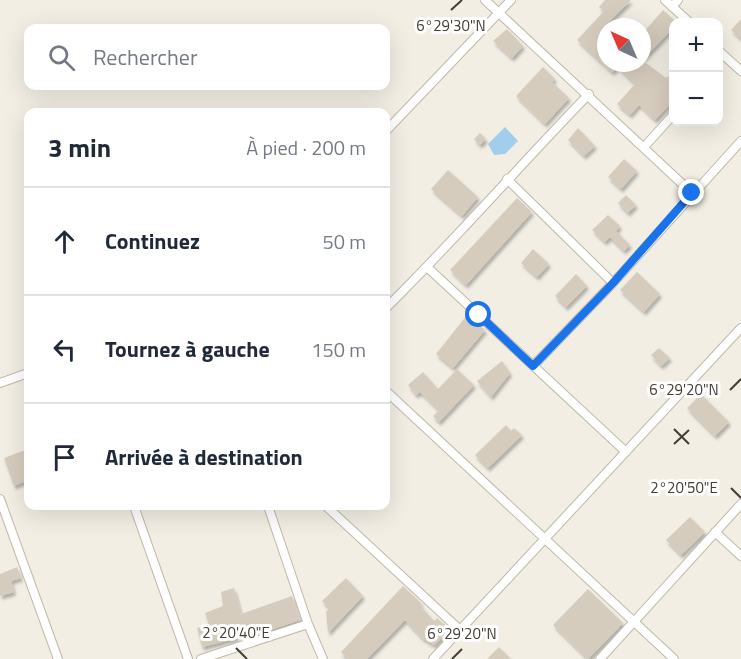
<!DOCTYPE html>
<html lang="fr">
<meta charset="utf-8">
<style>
:root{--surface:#fff;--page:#f2f2f3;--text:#1f2937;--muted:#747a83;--line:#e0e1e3}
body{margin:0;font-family:"Titillium Web",sans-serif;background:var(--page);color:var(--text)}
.controls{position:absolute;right:18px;top:18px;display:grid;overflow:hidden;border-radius:12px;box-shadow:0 6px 24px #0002}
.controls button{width:54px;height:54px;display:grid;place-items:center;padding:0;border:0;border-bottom:2px solid var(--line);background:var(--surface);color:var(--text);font:30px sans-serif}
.compass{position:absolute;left:597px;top:18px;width:54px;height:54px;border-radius:50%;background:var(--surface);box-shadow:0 6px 24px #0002;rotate:316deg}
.stop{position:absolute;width:18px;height:18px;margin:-14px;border:4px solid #1a73e8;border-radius:50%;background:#fff}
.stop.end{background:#1a73e8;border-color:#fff;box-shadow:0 2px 6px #0008}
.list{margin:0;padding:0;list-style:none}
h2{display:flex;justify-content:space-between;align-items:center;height:78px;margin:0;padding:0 24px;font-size:26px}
h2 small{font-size:20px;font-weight:400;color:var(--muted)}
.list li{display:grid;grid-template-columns:39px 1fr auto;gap:18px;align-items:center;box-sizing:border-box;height:108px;padding:0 24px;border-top:2px solid var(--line)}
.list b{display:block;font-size:22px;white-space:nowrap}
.list em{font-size:20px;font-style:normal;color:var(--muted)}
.icon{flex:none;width:33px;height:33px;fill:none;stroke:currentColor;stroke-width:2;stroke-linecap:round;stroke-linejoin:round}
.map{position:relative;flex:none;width:741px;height:659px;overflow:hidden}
.search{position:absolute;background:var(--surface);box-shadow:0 6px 24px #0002;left:24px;top:24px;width:366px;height:66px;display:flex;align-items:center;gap:15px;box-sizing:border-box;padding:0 21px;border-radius:12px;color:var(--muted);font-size:22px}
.panel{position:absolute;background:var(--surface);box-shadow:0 6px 24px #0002;left:24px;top:108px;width:366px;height:402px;border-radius:12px}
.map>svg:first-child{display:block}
.water{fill:#a2cded}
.building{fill:#d6ccbd;filter:url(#shadow)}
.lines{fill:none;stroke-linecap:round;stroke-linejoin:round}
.street-casing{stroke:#bfb8aa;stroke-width:10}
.street{stroke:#fff;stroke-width:8}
.route{stroke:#1a73e8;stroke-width:8}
.ticks{fill:none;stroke:#433e34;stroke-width:2}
.ticks-label{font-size:15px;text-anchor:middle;fill:#433e34;stroke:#fff;stroke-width:6;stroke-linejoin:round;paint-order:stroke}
</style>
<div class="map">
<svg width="741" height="659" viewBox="0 0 741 659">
<defs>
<filter id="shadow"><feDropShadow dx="2" dy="3.5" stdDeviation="1.5" flood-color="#0004"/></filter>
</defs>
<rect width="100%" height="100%" fill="#f2eee4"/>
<path class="water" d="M 505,127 L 518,141 L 505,154 L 494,155 L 488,144 Z"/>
<path class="building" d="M 605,0 L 631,0 L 606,25 L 606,63 L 646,63 L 666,78 L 674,71 L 674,100 L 655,120 L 639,105 L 630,115 L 617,104 L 635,84 L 618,67 L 612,72 L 577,40 L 604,11 L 599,7 Z
M 663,10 L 674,20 L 674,27 L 642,60 L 642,34 Z
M 741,19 L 741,39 L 731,30 Z
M 507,29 L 523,46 L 512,58 L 493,41 Z
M 543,67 L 555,79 L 552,82 L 569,98 L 545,124 L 516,96 Z
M 578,128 L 595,146 L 584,156 L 568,140 Z
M 480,133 L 486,139 L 480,145 L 474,139 Z
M 624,159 L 637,171 L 621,189 L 608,177 Z
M 448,170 L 478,197 L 462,216 L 431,189 Z
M 626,195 L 636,205 L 628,213 L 618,203 Z
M 517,198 L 532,212 L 466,285 L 450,270 Z
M 608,215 L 620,226 L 616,231 L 630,245 L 624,251 L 610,237 L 605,242 L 592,230 Z
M 533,249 L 549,264 L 537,277 L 521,263 Z
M 637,272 L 660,294 L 644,312 L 620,290 Z
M 576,274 L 587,286 L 566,307 L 555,296 Z
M 467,315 L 485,330 L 453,368 L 436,354 Z
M 659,348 L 670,358 L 661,366 L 651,355 Z
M 502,361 L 510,373 L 491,397 L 477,381 Z
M 457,369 L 474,385 L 439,422 L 433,416 L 439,410 L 420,392 L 416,395 L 408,385 L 423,372 L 438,389 Z
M 701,394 L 729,422 L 715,436 L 687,408 Z
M 506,425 L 511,431 L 514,428 L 522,435 L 488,468 L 475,455 Z
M 28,449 L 28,480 L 14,486 L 4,458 Z
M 690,517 L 705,532 L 681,555 L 666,540 Z
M 17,567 L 21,578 L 11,581 L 14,592 L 0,596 L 0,574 Z
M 346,578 L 363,596 L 328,633 L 326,612 L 329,608 L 322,601 Z
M 403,586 L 422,604 L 420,605 L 434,621 L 437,618 L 451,630 L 434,645 L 422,638 L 405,620 L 367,659 L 348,659 L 341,652 Z
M 234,588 L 241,614 L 292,596 L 300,620 L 270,630 L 269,625 L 236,634 L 237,638 L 202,647 L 197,628 L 209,625 L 205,613 L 223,606 L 221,592 Z
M 588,589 L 623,623 L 588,659 L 553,625 Z
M 499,647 L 511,659 L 487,659 Z"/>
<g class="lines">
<g class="street-casing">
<path id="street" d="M 485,0 L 692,193
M 665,0 L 689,22
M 672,7 L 678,0
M 718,50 L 741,71
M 386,131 L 511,0
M 645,146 L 674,114
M 507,179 L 613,283
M 427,267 L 626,452
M 386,308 C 456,239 520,165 589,94
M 533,366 L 613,283 L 741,141
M 0,383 L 28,373
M 386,391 L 674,659
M 0,499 L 58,659
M 134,506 L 188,659
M 268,506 L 308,624 L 323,659
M 326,506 L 460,630
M 715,532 L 741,556
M 201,659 L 308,624
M 433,659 L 741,328
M 600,659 L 741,504"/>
</g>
<use href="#street" class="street"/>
</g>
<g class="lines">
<path class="route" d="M 479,315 L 533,366 L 613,283 L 692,193"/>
</g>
<path class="ticks" d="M 451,10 L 462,0M 730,390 L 741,379M 674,429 L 689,444M 674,444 L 689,430M 731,488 L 741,498M 236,648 L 247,659M 452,659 L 462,649"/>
<g class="ticks-label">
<text x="451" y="31">6°29'30"N</text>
<text x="684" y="395">6°29'20"N</text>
<text x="684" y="493">2°20'50"E</text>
<text x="236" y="638">2°20'40"E</text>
<text x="462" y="639">6°29'20"N</text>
</g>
</svg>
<div class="controls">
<button>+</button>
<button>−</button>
</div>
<svg class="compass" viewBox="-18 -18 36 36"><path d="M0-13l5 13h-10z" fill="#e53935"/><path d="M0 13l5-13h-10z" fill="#747a83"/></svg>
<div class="stop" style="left:479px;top:315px"></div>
<div class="stop end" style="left:692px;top:193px"></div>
<div class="search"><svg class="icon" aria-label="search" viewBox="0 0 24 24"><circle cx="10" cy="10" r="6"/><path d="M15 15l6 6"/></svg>Rechercher</div>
<section class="panel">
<h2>3 min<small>À pied · 200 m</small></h2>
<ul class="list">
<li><svg class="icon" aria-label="ahead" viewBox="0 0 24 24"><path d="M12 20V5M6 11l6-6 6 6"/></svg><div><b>Continuez</b></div><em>50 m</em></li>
<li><svg class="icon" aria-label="left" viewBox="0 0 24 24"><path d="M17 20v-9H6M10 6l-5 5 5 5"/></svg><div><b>Tournez à gauche</b></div><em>150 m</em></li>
<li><svg class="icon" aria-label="arrive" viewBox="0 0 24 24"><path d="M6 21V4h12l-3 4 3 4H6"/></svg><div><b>Arrivée à destination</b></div></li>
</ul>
</section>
</div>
